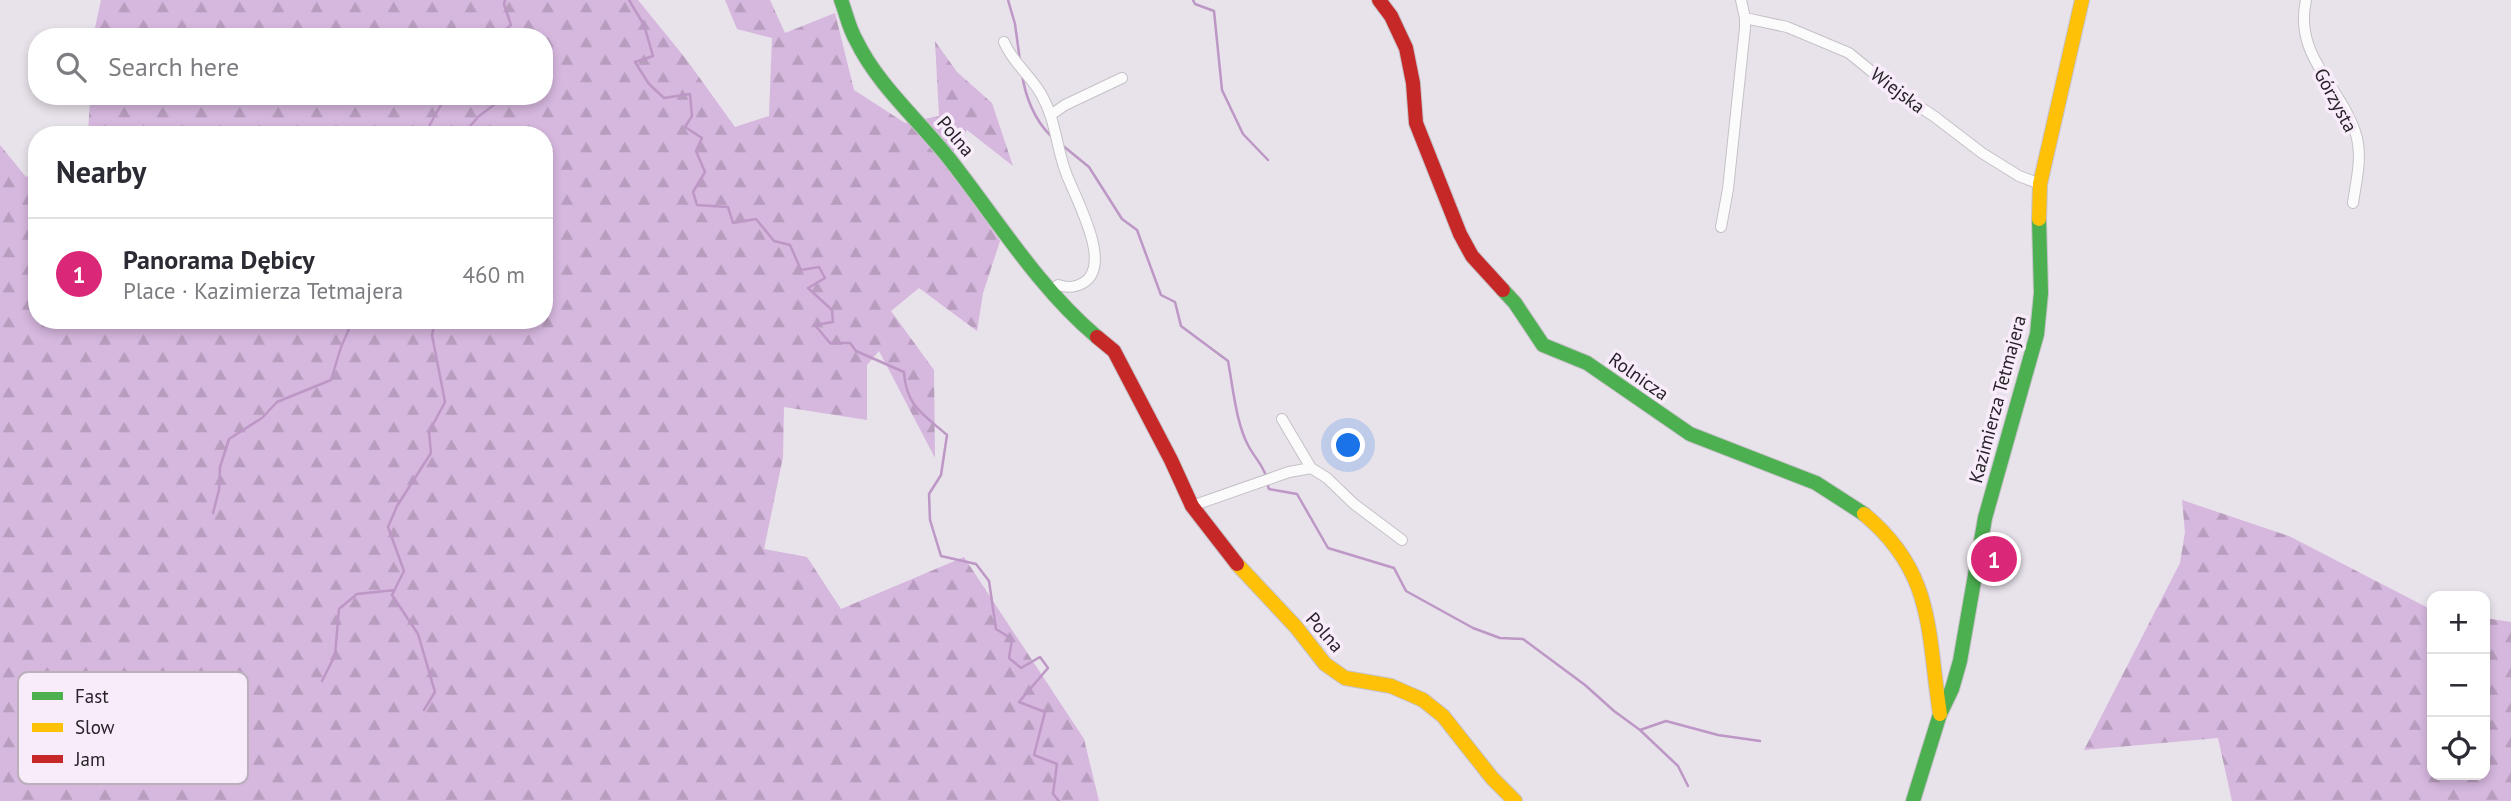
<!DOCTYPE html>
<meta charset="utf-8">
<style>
:root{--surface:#fff;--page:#f7f7f7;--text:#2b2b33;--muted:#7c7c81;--line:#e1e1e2;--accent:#db2777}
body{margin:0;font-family:"PT Sans",sans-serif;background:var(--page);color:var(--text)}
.controls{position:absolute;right:21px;bottom:21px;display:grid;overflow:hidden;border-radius:14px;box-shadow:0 4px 10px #0003}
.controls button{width:63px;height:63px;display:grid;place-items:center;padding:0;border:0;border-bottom:2px solid var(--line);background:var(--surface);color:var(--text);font:35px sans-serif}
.you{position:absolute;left:1349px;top:446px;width:24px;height:24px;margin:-18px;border:5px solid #fff;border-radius:50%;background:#1a73e8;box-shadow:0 0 0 10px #1a73e833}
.badge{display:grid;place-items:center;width:46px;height:46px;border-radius:50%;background:var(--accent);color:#fff;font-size:23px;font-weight:700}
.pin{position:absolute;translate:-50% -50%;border:4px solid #fff;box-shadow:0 2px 7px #0006}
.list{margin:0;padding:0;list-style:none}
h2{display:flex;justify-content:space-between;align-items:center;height:91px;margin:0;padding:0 28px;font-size:30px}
h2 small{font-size:23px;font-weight:400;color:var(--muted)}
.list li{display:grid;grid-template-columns:46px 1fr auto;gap:21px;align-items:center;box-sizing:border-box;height:112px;padding:0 28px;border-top:2px solid var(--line)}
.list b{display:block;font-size:26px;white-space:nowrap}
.list p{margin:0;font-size:23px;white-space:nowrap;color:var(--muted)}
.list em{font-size:23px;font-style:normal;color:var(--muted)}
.icon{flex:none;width:38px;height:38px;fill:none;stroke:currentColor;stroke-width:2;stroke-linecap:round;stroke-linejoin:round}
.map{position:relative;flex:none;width:2511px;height:801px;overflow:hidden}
.search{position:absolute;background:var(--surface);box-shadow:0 4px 10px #0003;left:28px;top:28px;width:525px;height:77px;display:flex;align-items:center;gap:18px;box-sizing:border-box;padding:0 24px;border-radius:28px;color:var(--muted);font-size:26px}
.panel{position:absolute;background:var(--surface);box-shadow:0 4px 10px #0003;left:28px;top:126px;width:525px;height:203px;border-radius:28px}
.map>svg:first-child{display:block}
.forest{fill:url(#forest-firs)}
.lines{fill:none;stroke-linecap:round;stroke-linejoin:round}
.stream{stroke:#bd97c5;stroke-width:2.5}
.street-casing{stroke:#c5c1c7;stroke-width:12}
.fast-casing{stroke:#c5c1c7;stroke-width:16}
.slow-casing{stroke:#c5c1c7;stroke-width:16}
.jam-casing{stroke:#c5c1c7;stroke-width:16}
.street{stroke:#fcfbfc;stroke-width:10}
.fast{stroke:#4caf50;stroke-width:14}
.slow{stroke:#ffc107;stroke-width:14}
.jam{stroke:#c62828;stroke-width:14}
.labels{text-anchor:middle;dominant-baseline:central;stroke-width:7;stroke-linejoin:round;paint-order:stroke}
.street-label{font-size:19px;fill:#282329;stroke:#f8ecfa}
.key{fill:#f8ecfa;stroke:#bab0bb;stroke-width:2}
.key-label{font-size:19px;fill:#282329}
</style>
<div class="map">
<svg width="2511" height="801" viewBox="0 0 2511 801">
<defs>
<pattern id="forest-firs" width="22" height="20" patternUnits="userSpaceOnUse" patternTransform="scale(1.75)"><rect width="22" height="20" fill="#d6b7de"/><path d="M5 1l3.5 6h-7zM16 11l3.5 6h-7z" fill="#b89dbe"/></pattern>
</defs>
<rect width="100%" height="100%" fill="#e8e2ea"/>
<path class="forest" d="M 101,0 L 638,0 L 686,59 L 735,127 L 769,116 L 772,38 L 737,29 L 725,0 L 770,0 L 785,33 L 835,13 L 854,90 L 905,123 L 939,116 L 935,41 L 957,72 L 992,103 L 1013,166 L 967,130 L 947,162 L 1000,241 L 983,293 L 977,331 L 919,288 L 891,311 L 934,370 L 935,458 L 879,351 L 867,365 L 867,420 L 784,407 L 783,457 L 764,549 L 807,557 L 841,609 L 964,557 L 1084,739 L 1099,801 L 0,801 L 0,145 L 26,177 L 37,171 L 37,320 L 544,320 L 544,135 L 88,135 L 90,96 L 544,96 L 544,37 L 93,37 Z
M 2182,500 L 2289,536 L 2432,610 L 2432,775 L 2485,775 L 2485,618 L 2511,622 L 2511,801 L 2232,801 L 2218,738 L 2084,750 L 2180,563 L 2185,532 Z"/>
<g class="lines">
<path class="stream" d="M 629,0 L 644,25 L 653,56 L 635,62 L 649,84 L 664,98 L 690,94 L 692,116 L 685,127 L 702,138 L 696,151 L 705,172 L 693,192 L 697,205 L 728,207 L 733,223 L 756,219 L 774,241 L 790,245 L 801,270 L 819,267 L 825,278 L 808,288 L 832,310 L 833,322 L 815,325 L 830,343 L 850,343 L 856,351 L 904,372 C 906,406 923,414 947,435 L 941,475 L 929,494 L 930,520 L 941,556 L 976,564 L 989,581 L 996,629 L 1012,639 L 1009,658 L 1021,668 L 1040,657 L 1048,668 L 1019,702 L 1045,712 L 1034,755 L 1057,764 L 1053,794 L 1059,801
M 1008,0 L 1015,24 L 1020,61
M 1193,0 L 1195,4 L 1214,11 L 1222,90 L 1243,134 L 1268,160
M 496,37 L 511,25 L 504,4 L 505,0
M 1022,74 C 1025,96 1035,121 1051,136
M 419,135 L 428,128 L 446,96
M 462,135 L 479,116 L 506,96
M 1062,145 L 1089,167 L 1122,219 L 1137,230 L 1161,295 L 1175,302 L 1181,326 L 1228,361 C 1233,387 1236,424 1249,447 C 1255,458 1262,464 1266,476
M 1267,483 L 1269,489 L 1297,494 L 1328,548 L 1394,568 L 1406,591 L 1473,628 L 1500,638 L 1523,639 L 1585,685 L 1614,711 L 1640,730 L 1666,721 L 1718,735 L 1760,741
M 213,513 L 219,490 L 220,467 L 229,439 L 262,418 L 277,402 L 331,380 L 341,347 L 353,320
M 322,681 L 335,655 L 339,609 L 357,594 L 395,590
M 424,710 L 435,692 L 418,634 L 392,595 L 404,571 L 388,527 L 397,506 L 431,453 L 429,432 L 445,402 L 432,335 L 435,320
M 1641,731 L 1678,766 L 1688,786"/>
<g class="street-casing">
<path id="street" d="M 2306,0 C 2293,58 2343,87 2357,138 C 2362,159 2356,182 2353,203
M 1745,18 L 1787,27 L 1849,53 L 1893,89 L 1935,117 L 1982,153 L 2019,176 L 2040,184
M 1004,42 C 1012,62 1031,76 1041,94 C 1055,118 1056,144 1065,170 C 1073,195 1115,265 1083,283 C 1074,288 1067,288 1058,285 L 1051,292
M 1052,114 L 1065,105 L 1122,78
M 1721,227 L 1728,189 L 1745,28 L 1745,18 L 1741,0
M 1282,419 L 1311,468 L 1327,478 L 1354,504 L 1402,540
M 1192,506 L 1289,472 L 1311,468"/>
</g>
<g class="fast-casing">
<path id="fast" d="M 841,0 C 846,13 849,28 856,40 C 878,86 920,121 951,161 C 998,221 1038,287 1097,337
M 1503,290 L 1515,303 L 1543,345 L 1587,363 L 1690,434 L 1816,483 L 1864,514
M 1913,801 L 1940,714 L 1952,689 L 1960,661 L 1985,518 L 2037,334 L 2041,293 L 2039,219"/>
</g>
<g class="slow-casing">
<path id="slow" d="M 2039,219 L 2040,184 L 2082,0
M 1864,514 C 1935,573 1927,632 1940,714
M 1237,564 L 1296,627 L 1325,664 L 1345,678 L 1391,686 L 1423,700 L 1443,716 L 1492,778 L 1515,801"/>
</g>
<g class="jam-casing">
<path id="jam" d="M 1379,0 L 1391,16 L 1406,48 L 1413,83 L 1416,123 L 1460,234 L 1472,256 L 1503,290
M 1097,337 L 1114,351 L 1171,460 L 1192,506 L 1237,564"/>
</g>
<use href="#street" class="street"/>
<use href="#fast" class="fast"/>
<use href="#slow" class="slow"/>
<use href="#jam" class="jam"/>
</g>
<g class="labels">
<g class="street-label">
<text transform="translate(1898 90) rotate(37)">Wiejska</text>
<text transform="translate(2336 100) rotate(62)">Górzysta</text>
<text transform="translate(956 136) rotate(50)">Polna</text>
<text transform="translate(1639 376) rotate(35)">Rolnicza</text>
<text transform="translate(1997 399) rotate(-75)">Kazimierza Tetmajera</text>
<text transform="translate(1325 632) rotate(49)">Polna</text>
</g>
</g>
<rect x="18" y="672" width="230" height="112" rx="10" class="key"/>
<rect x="32" y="692" width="31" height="8" fill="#4caf50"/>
<rect x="32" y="723" width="31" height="9" fill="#ffc107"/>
<rect x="32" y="755" width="31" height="8" fill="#c62828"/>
<g class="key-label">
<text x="75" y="703">Fast</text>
<text x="75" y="734">Slow</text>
<text x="75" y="766">Jam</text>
</g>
</svg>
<div class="controls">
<button>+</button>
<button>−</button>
<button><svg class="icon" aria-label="locate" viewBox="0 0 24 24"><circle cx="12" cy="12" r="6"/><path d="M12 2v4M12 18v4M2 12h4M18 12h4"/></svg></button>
</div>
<div class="you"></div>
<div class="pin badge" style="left:1994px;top:559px">1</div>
<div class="search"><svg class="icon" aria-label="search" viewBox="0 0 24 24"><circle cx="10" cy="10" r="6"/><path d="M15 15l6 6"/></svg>Search here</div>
<section class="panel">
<h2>Nearby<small></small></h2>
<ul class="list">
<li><span class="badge">1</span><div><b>Panorama Dębicy</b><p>Place · Kazimierza Tetmajera</p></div><em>460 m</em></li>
</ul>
</section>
</div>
